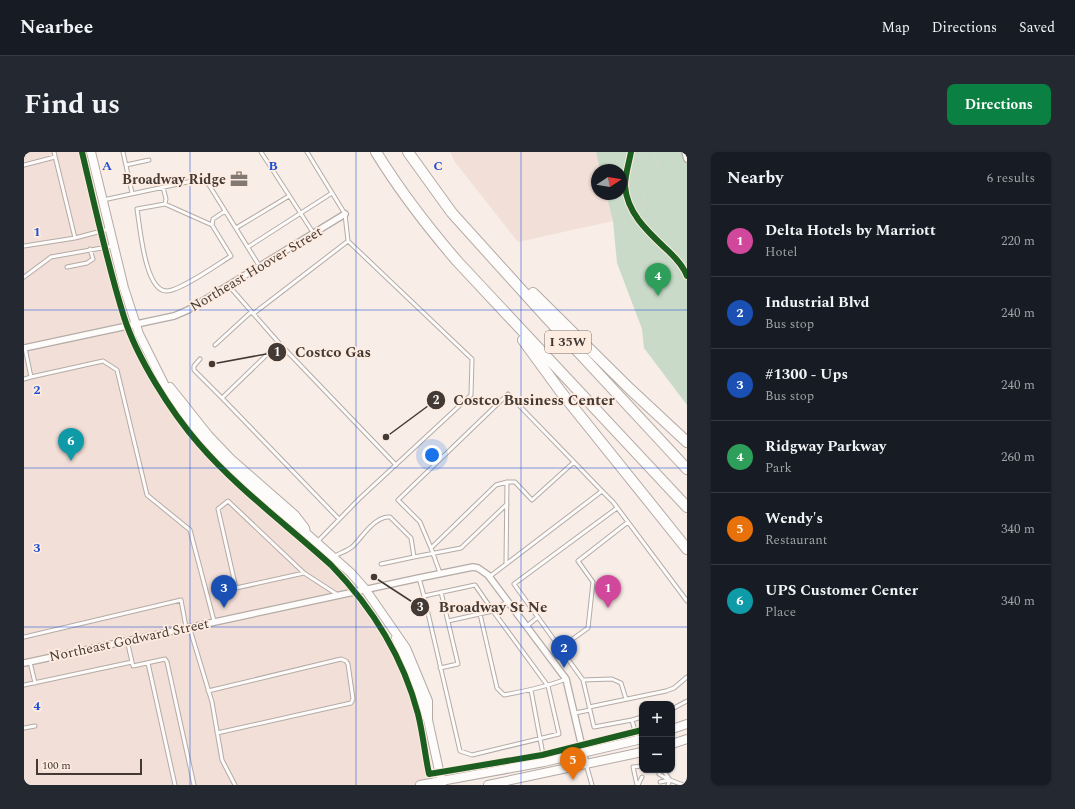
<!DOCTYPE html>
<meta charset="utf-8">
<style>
:root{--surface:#171b24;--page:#242831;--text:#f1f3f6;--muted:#9ea1a6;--line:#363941;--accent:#0b8043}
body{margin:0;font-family:Spectral,serif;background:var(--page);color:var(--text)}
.controls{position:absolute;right:12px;bottom:12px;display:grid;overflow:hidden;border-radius:8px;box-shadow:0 1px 3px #0004}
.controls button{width:36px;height:36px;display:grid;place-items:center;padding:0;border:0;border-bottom:1px solid var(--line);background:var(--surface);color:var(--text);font:20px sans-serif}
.compass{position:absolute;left:567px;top:12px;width:36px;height:36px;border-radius:50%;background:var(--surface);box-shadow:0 1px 3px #0004;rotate:78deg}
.scale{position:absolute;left:12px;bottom:10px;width:106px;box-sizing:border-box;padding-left:4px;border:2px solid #433a35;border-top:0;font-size:11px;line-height:14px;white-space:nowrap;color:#433a35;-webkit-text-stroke:3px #ffece0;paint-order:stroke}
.you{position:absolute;left:408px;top:303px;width:14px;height:14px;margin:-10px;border:3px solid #fff;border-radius:50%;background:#1a73e8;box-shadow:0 0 0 6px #1a73e833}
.badge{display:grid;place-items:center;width:26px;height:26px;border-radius:50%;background:var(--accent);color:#fff;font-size:13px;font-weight:700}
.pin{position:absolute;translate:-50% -33px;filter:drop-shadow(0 1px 2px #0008)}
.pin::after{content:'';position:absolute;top:21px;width:14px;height:12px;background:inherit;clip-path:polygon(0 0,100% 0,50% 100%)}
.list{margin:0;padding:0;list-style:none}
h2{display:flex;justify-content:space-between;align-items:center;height:52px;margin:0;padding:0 16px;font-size:17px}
h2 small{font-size:13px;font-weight:400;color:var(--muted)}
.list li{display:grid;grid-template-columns:26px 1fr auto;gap:12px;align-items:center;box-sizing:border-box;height:72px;padding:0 16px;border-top:1px solid var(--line)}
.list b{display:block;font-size:15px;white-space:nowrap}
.list p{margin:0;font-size:13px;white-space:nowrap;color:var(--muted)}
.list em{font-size:13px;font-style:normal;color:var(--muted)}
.map{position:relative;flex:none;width:663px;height:633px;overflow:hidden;border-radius:8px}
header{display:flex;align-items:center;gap:24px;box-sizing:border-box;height:56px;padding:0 20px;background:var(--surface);border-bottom:1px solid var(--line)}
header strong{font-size:19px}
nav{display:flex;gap:22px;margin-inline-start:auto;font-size:14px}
.intro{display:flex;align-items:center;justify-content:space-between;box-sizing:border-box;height:96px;padding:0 24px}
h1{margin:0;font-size:28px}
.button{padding:10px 18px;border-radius:8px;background:var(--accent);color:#fff;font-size:14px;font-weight:700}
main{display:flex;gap:24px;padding:0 24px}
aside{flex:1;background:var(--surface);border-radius:8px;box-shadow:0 1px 3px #0004}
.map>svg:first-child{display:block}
.industrial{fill:#f2dfd7}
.green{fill:#c9dbc8}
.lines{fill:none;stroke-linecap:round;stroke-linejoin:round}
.lane-casing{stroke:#b4aba6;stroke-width:5}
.street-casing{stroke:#b4aba6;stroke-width:8}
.secondary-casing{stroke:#b4aba6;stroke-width:10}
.highway-casing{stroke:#b4aba6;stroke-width:12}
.path{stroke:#d9d5d3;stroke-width:1.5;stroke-dasharray:2 2;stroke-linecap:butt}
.lane{stroke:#fefcfb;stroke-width:3}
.street{stroke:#fefcfb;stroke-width:5.5}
.secondary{stroke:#fefcfb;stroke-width:8}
.highway{stroke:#fefcfb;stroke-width:10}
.cycleway-casing{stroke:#ffece0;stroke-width:8}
.cycleway{stroke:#1b5e20;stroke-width:6}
.grid{fill:none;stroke:#1d4ed8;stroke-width:1;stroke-opacity:0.55}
.labels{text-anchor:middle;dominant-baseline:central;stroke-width:3.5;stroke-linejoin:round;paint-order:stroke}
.shield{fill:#ffece0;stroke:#7b6f68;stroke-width:1}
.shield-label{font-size:13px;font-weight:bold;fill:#433a35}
.poi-label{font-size:14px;font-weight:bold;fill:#433a35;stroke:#ffece0;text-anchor:end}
.street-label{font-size:14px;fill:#433a35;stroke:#ffece0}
.grid-label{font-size:13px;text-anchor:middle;font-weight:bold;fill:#1d4ed8;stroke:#ffece0;stroke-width:3.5;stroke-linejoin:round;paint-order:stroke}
.leader{fill:none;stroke:#433a35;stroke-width:1.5}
.callout-dot{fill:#433a35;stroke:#ffece0;stroke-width:1.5}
.mark-label{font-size:12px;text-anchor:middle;font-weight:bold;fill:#fff}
.callout-label{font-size:15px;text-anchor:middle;font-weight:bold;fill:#433a35;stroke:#ffece0;stroke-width:3.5;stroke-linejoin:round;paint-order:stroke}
</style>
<header>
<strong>Nearbee</strong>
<nav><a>Map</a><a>Directions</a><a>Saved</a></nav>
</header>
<div class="intro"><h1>Find us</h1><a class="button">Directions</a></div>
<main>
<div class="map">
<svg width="663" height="633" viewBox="0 0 663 633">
<rect width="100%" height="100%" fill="#f8ede7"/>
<path class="industrial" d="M 0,0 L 57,0 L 85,119 L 94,147 L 106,183 L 125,220 L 153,263 L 169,284 L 206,322 L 307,411 L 352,462 L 374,501 L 382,519 L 412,633 L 0,633 Z
M 426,0 L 572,0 L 576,18 L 573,18 L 573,42 L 582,42 L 589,69 L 494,90 L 431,10 Z"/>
<path class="green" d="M 572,0 L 663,0 L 663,253 L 620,196 L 618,177 L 593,111 L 589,69 L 582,42 L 597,42 L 597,18 L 576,18 Z"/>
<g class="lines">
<g class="lane-casing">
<path id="lane" d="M 30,0 L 51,86 L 85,77
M 99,0 L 108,41
M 237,0 L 290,82
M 283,0 L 321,62 L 324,89
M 0,13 L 31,5
M 102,13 L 125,8
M 139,35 L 142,47 L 141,52 L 113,57 C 116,75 121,140 143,139 C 156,139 194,112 207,104 L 188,73 L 189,67 L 201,59
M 79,48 L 173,28 L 179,28 L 185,33 L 236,115
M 141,52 L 188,73
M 212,76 L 265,44
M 0,94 L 51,86
M 224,95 L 308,41
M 43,115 L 63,111 L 69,107 L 66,97
M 0,125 L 27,105 L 89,94
M 205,134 L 255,191 L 372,313
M 229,162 L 324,89 L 448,207 L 447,243 L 335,347 L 293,390
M 255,191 L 198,246 L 315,367
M 191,193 L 227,160
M 176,207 L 170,214 L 170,218 L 198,246
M 7,225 L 79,209 L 93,218 L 123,343 L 166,378 L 190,469
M 0,227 L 7,225 L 1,196
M 407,396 L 396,370 L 374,348 L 484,242 L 550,310
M 311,404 C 316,401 323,399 328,395 C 337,387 351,363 366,365 L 387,386 L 390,405 L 357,412
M 390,405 L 437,396 L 483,352
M 482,412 L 483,330 L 491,330 L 508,348 L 550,310 L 578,339
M 280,421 L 212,436 L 194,357 L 204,349 L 280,421 L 314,443
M 416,421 L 407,396 L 472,333 L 483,330
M 465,425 L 578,339 L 589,350 L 663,449
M 395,426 L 400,444
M 456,462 L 473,536 L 480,543 C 502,539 522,535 542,527
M 424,469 L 469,459 L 524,534 L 535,582 L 448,603 L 436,599 L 400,444 L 451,433 L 469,459 L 484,449
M 165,474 L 188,550 L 198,608 L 211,633
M 503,474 L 514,465
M 0,485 L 157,448 L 162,475
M 103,488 L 108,510
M 536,496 L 564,476 L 569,430 L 554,409 L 604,370
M 6,510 L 11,531
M 124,511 L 151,633
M 416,516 L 434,512 L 417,440
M 559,528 L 588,527 L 597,531 L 602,547
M 0,533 L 108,510 L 109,514 L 141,507 L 143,510 L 170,633
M 507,538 L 520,608
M 184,539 L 317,507 L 322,509 L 324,512 L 329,547 L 327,551 L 193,581
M 565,555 L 642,539 L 650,536 L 663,525
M 648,557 L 663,549
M 566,558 L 559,528 L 490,432 L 593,356
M 551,561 L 566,558 L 570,575 L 608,568
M 0,576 L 11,574
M 613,587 L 608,568 L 618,565
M 562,612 L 568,633
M 635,622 L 645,628
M 636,630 L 646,628 L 639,618
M 613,633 L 609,615 L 618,614
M 614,633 L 618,625
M 644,633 L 646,628 L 659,633"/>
</g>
<g class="street-casing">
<path id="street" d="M 661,0 L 663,7
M 0,196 L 150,164 L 164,158 L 321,62
M 0,511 L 395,426 L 449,415 L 454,416 L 464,423 L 542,527 L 562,612"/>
</g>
<g class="secondary-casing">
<path id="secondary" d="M 67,0 L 100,136 L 115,182 L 143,238 L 167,273 L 192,302 L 278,380 L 282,381 L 327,421 L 341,437 L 382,496 L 404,549 L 404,568
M 146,235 L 185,284 L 207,307 L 271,363 L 281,376 L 282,381
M 372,486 L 404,568 L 418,632
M 648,577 L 663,572
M 648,592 L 663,587
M 396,633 L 520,610 L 618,587
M 464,633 L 618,600"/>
</g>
<g class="highway-casing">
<path id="highway" d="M 352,0 C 376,39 403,74 433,109 L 663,355
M 384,0 L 428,61 L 521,164 L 663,317
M 509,141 L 606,237 L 663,290
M 499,188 L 537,240 L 663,397"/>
</g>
<path class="path" d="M 609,61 L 620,59 C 615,37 625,30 634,12 L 629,0"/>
<use href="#lane" class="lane"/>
<use href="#street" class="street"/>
<use href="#secondary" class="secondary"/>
<use href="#highway" class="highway"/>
<g class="cycleway-casing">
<path id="cycleway" d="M 58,0 C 71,55 83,111 100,165 C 113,206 147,260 175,292 C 214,337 263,373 307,413 C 348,455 379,505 394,562 C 399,582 401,603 405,622 L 518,603 L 618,578
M 607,0 C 605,11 601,23 601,34 C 603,60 622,78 640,95 C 649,103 659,113 663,124"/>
</g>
<use href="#cycleway" class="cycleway"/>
</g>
<path class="grid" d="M 166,0 L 166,633M 332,0 L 332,633M 497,0 L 497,633M 0,158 L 663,158M 0,316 L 663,316M 0,475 L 663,475"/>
<defs>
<g id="office-bare" transform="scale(1.38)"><path d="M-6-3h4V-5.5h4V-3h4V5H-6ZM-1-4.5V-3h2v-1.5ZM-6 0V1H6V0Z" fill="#827973" stroke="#ffece0" stroke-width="2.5" paint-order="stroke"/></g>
</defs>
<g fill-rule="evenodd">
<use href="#office-bare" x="215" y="27"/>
</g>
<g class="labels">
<rect class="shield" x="521" y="179" width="46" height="22" rx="3"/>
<g class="shield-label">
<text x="544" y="190">I 35W</text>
</g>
<g class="poi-label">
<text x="202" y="27">Broadway Ridge</text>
</g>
<g class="street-label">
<text transform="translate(232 117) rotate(-31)">Northeast Hoover Street</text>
<text transform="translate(105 488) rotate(-12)">Northeast Godward Street</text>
</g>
</g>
<g class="grid-label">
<text x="83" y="18">A</text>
<text x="249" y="18">B</text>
<text x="414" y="18">C</text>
<text x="13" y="84">1</text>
<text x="13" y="242">2</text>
<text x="13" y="400">3</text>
<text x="13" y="558">4</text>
</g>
<path class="leader" d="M188 212L253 200M362 285L412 248M350 425L396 455"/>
<g class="callout-dot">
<circle cx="188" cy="212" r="4"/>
<circle cx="362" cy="285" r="4"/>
<circle cx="350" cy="425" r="4"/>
<circle cx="253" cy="200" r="10"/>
<circle cx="412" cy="248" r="10"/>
<circle cx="396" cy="455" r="10"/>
</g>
<g class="mark-label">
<text x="253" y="204">1</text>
<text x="412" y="252">2</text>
<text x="396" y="459">3</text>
</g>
<g class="callout-label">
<text x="309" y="205">Costco Gas</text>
<text x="510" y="253">Costco Business Center</text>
<text x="469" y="460">Broadway St Ne</text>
</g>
</svg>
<div class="controls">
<button>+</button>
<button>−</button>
</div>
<svg class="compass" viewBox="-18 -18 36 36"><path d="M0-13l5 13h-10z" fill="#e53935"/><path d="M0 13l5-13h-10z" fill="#9ea1a6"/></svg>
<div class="scale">100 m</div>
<div class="you"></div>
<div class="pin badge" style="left:584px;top:456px;background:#d1479c">1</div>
<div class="pin badge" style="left:540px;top:516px;background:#1a4fb4">2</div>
<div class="pin badge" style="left:200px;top:456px;background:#1a4fb4">3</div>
<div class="pin badge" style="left:634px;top:144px;background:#2e9e5b">4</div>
<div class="pin badge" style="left:549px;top:628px;background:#e8710a">5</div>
<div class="pin badge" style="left:47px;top:309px;background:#0f9aa8">6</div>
</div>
<aside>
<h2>Nearby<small>6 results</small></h2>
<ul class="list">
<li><span class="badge" style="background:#d1479c">1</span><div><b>Delta Hotels by Marriott</b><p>Hotel</p></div><em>220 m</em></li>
<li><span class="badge" style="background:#1a4fb4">2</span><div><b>Industrial Blvd</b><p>Bus stop</p></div><em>240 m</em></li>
<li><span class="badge" style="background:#1a4fb4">3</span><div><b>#1300 - Ups</b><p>Bus stop</p></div><em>240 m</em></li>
<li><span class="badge" style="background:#2e9e5b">4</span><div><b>Ridgway Parkway</b><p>Park</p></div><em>260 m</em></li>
<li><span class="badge" style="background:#e8710a">5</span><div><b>Wendy's</b><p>Restaurant</p></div><em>340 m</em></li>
<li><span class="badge" style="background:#0f9aa8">6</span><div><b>UPS Customer Center</b><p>Place</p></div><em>340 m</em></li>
</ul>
</aside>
</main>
